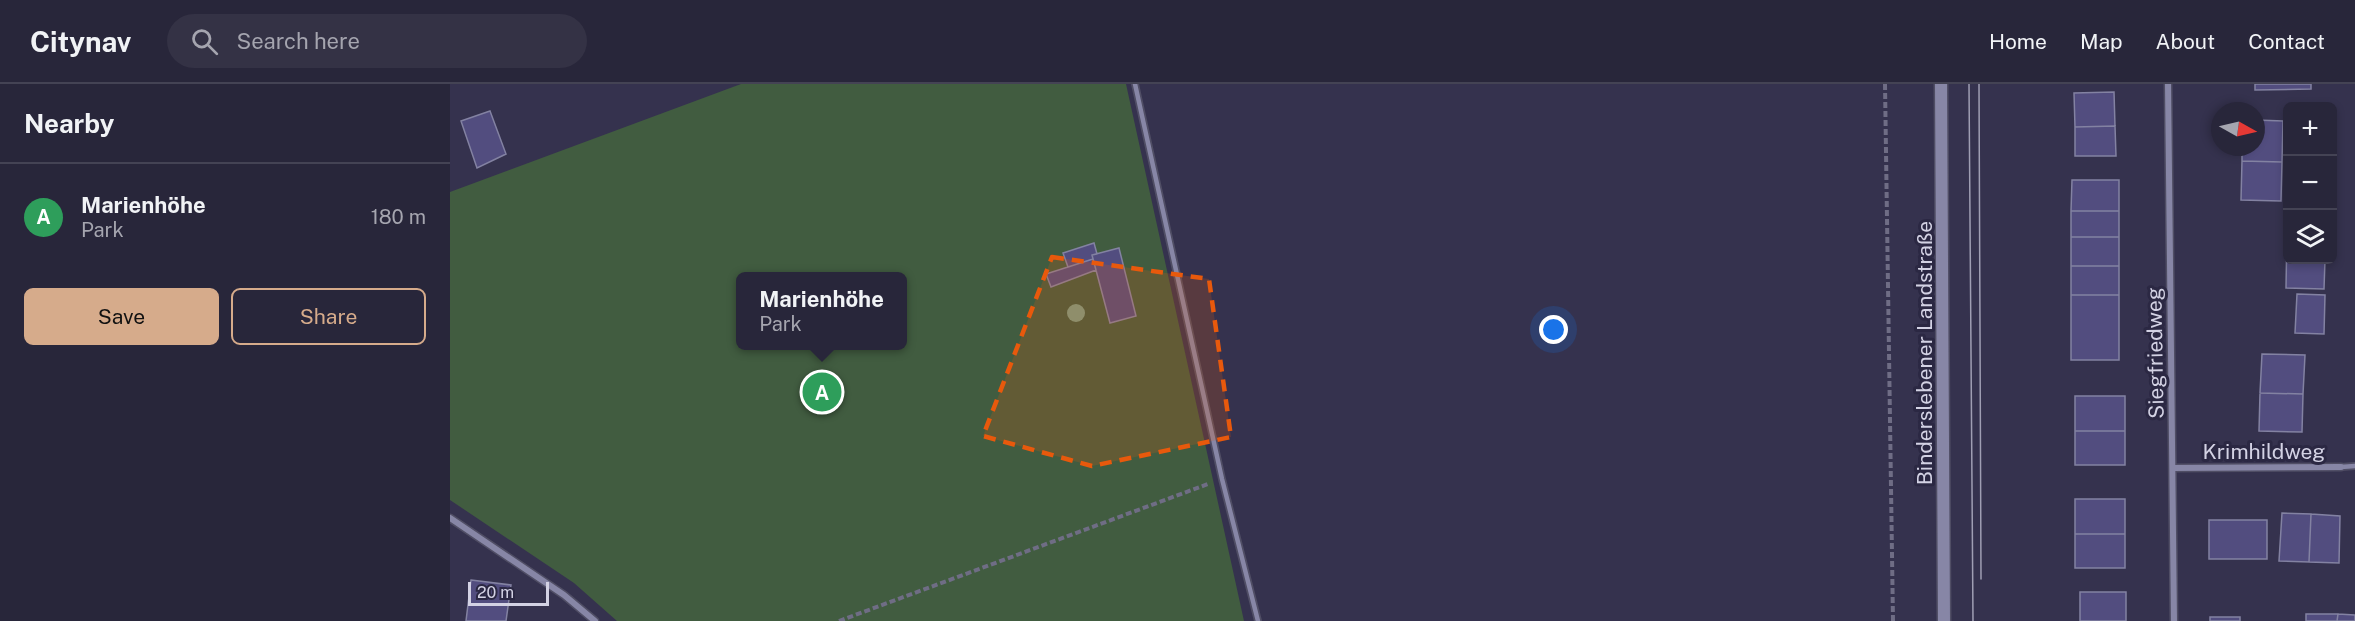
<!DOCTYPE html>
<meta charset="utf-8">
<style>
:root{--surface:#28263a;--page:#343245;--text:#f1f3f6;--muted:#a5a5af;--line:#444354;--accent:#d6ab8b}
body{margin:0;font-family:"Public Sans",sans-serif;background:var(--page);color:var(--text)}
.controls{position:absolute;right:18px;top:18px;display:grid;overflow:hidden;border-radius:9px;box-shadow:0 3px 9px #0003}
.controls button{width:54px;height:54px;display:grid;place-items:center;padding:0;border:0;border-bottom:2px solid var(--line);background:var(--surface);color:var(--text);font:30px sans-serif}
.compass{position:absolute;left:1761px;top:18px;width:54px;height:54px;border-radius:50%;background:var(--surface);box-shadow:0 3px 9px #0003;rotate:98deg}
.scale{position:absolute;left:18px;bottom:15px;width:81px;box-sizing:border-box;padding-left:6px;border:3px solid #d3d2e4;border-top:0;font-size:16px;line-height:21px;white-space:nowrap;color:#d3d2e4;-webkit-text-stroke:4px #2b2843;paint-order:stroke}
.you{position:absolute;left:1104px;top:246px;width:21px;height:21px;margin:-15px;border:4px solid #fff;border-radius:50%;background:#1a73e8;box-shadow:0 0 0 9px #1a73e833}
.badge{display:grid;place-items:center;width:39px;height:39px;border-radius:50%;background:var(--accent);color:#fff;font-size:20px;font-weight:700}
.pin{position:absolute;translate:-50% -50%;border:3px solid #fff;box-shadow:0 2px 6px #0006}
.popup{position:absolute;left:286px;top:188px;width:171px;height:78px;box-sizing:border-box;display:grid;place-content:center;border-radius:9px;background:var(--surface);filter:drop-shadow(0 2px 4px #0005);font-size:20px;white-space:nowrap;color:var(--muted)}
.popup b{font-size:22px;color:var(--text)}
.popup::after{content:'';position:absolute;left:50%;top:100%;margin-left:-12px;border:12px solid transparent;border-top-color:var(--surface)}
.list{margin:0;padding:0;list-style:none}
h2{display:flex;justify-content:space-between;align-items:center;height:78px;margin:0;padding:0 24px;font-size:26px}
h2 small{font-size:20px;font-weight:400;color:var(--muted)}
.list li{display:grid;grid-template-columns:39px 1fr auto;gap:18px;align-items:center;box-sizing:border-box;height:108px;padding:0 24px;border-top:2px solid var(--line)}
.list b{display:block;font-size:22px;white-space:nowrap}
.list p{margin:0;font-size:20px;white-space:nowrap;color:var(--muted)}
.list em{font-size:20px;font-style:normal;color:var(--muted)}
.actions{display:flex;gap:12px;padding:18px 24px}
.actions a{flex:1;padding:14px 0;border:2px solid var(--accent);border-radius:9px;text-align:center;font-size:21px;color:var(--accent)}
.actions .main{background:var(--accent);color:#111}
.icon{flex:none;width:33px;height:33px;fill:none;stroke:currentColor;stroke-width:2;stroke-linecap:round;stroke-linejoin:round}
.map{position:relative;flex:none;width:1905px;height:537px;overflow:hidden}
header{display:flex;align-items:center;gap:36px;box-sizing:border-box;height:84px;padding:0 30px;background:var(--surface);border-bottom:2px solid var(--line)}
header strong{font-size:28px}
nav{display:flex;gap:33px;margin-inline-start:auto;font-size:21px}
.search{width:420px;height:54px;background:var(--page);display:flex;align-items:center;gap:15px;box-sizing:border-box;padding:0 21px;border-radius:33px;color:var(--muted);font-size:22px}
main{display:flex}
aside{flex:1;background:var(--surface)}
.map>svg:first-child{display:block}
.green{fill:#415c40;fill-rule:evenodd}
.building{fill:#524d7f;stroke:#8382a2;stroke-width:1.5}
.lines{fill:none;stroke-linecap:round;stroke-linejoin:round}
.lane-casing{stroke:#504e65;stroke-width:8}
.street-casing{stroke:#504e65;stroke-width:9}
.secondary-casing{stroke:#504e65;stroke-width:15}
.path{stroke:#6f6d85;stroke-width:4;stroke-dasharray:6 3;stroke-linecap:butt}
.lane{stroke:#8786a6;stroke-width:4.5}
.street{stroke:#8786a6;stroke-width:6}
.secondary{stroke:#8786a6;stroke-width:12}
.tram{stroke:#9f9eb3;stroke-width:1.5}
.tree{fill:#7a9c84}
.marked{fill:#e8590c;fill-opacity:0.2;stroke:#e8590c;stroke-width:4.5;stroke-dasharray:12 8;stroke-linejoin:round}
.labels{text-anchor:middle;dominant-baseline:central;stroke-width:6;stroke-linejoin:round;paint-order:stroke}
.street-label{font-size:21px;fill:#d3d2e4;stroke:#2b2843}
</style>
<header>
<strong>Citynav</strong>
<div class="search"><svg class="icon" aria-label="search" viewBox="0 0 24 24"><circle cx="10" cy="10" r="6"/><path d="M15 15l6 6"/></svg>Search here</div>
<nav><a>Home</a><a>Map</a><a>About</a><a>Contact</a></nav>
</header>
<main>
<aside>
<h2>Nearby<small></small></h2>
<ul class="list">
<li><span class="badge" style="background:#2e9e5b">A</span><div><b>Marienhöhe</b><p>Park</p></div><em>180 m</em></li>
</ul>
<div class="actions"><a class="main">Save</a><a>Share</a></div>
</aside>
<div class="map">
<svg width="1905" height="537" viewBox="0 0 1905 537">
<rect width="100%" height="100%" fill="#35324e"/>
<path class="green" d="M 291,0 L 676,0 L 794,537 L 167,537 L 124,499 L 0,416 L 0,108 ZM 291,192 L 453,192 L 453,262 L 291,262 Z"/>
<path class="building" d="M 1805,0 L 1861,0 L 1861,5 L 1805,6 Z
M 1664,8 L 1665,42 L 1625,43 L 1624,9 Z
M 40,27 L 56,70 L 27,84 L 11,37 Z
M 1806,36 L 1833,37 L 1832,78 L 1792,77 L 1792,63 L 1806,63 Z
M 1665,42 L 1666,72 L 1625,72 L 1625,43 Z
M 1792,77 L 1832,78 L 1831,117 L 1791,116 Z
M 1622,96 L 1669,96 L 1669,127 L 1621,127 Z
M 1621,127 L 1669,127 L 1669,153 L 1621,153 Z
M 1837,145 L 1838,176 L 1875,176 L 1874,205 L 1836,204 Z
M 1621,153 L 1669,153 L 1669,182 L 1621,182 Z
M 644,159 L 647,170 L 642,171 L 643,175 L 618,183 L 613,169 Z
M 669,164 L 686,232 L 660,239 L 642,171 Z
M 643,175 L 646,186 L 601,203 L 596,190 Z
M 1621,182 L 1669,182 L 1669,211 L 1621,211 Z
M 1847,210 L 1875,211 L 1874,250 L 1845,249 Z
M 1621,211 L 1669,211 L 1669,276 L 1621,276 Z
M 1812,270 L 1855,271 L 1853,310 L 1810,309 Z
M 1810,309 L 1853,310 L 1852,348 L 1809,347 Z
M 1625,312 L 1675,312 L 1675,347 L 1625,347 Z
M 1625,347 L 1675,347 L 1675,381 L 1625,381 Z
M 1625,415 L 1675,415 L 1675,450 L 1625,450 Z
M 1832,429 L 1861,430 L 1859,478 L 1829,477 Z
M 1861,430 L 1890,432 L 1889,479 L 1859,478 Z
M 1759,436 L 1817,436 L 1817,475 L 1759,475 Z
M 1625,450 L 1675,450 L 1675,484 L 1625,484 Z
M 21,496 L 61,501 L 56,537 L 16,537 Z
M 1630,508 L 1676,508 L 1676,537 L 1630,537 Z
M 1856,530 L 1888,530 L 1887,537 L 1856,537 Z
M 1888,530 L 1905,531 L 1905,537 L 1887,537 Z
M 1760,533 L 1790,533 L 1790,537 L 1760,537 Z"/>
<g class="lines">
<g class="lane-casing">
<path id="lane" d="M 685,0 L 772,395 L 808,537
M 1891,383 L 1905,382"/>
</g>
<g class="street-casing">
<path id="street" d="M 1718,0 L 1724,537
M 1723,384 L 1891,383
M 0,434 L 114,511 L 145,537"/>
</g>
<g class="secondary-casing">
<path id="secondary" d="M 1491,0 L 1494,537"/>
</g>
<path class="path" d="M 1435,0 L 1443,537
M 389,537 L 758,400"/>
<use href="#lane" class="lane"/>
<use href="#street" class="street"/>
<use href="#secondary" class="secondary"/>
<path class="tram" d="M 1519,0 L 1523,537
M 1529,0 L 1531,495"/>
</g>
<circle class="tree" cx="626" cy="229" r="9"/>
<path class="marked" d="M 602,173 L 759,195 L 781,353 L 642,382 L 533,352 Z"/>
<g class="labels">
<g class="street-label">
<text transform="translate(1474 269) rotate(-90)">Binderslebener Landstraße</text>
<text transform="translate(1705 269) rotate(-91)">Siegfriedweg</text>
<text x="1814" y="367">Krimhildweg</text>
</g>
</g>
</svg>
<div class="controls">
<button>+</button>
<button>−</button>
<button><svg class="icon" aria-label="layers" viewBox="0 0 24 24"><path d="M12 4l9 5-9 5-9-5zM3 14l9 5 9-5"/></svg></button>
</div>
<svg class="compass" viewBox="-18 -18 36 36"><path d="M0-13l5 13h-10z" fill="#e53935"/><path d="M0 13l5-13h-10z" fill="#a5a5af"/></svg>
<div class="scale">20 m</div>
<div class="you"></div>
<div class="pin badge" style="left:372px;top:308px;background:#2e9e5b">A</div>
<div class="popup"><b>Marienhöhe</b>Park</div>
</div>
</main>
